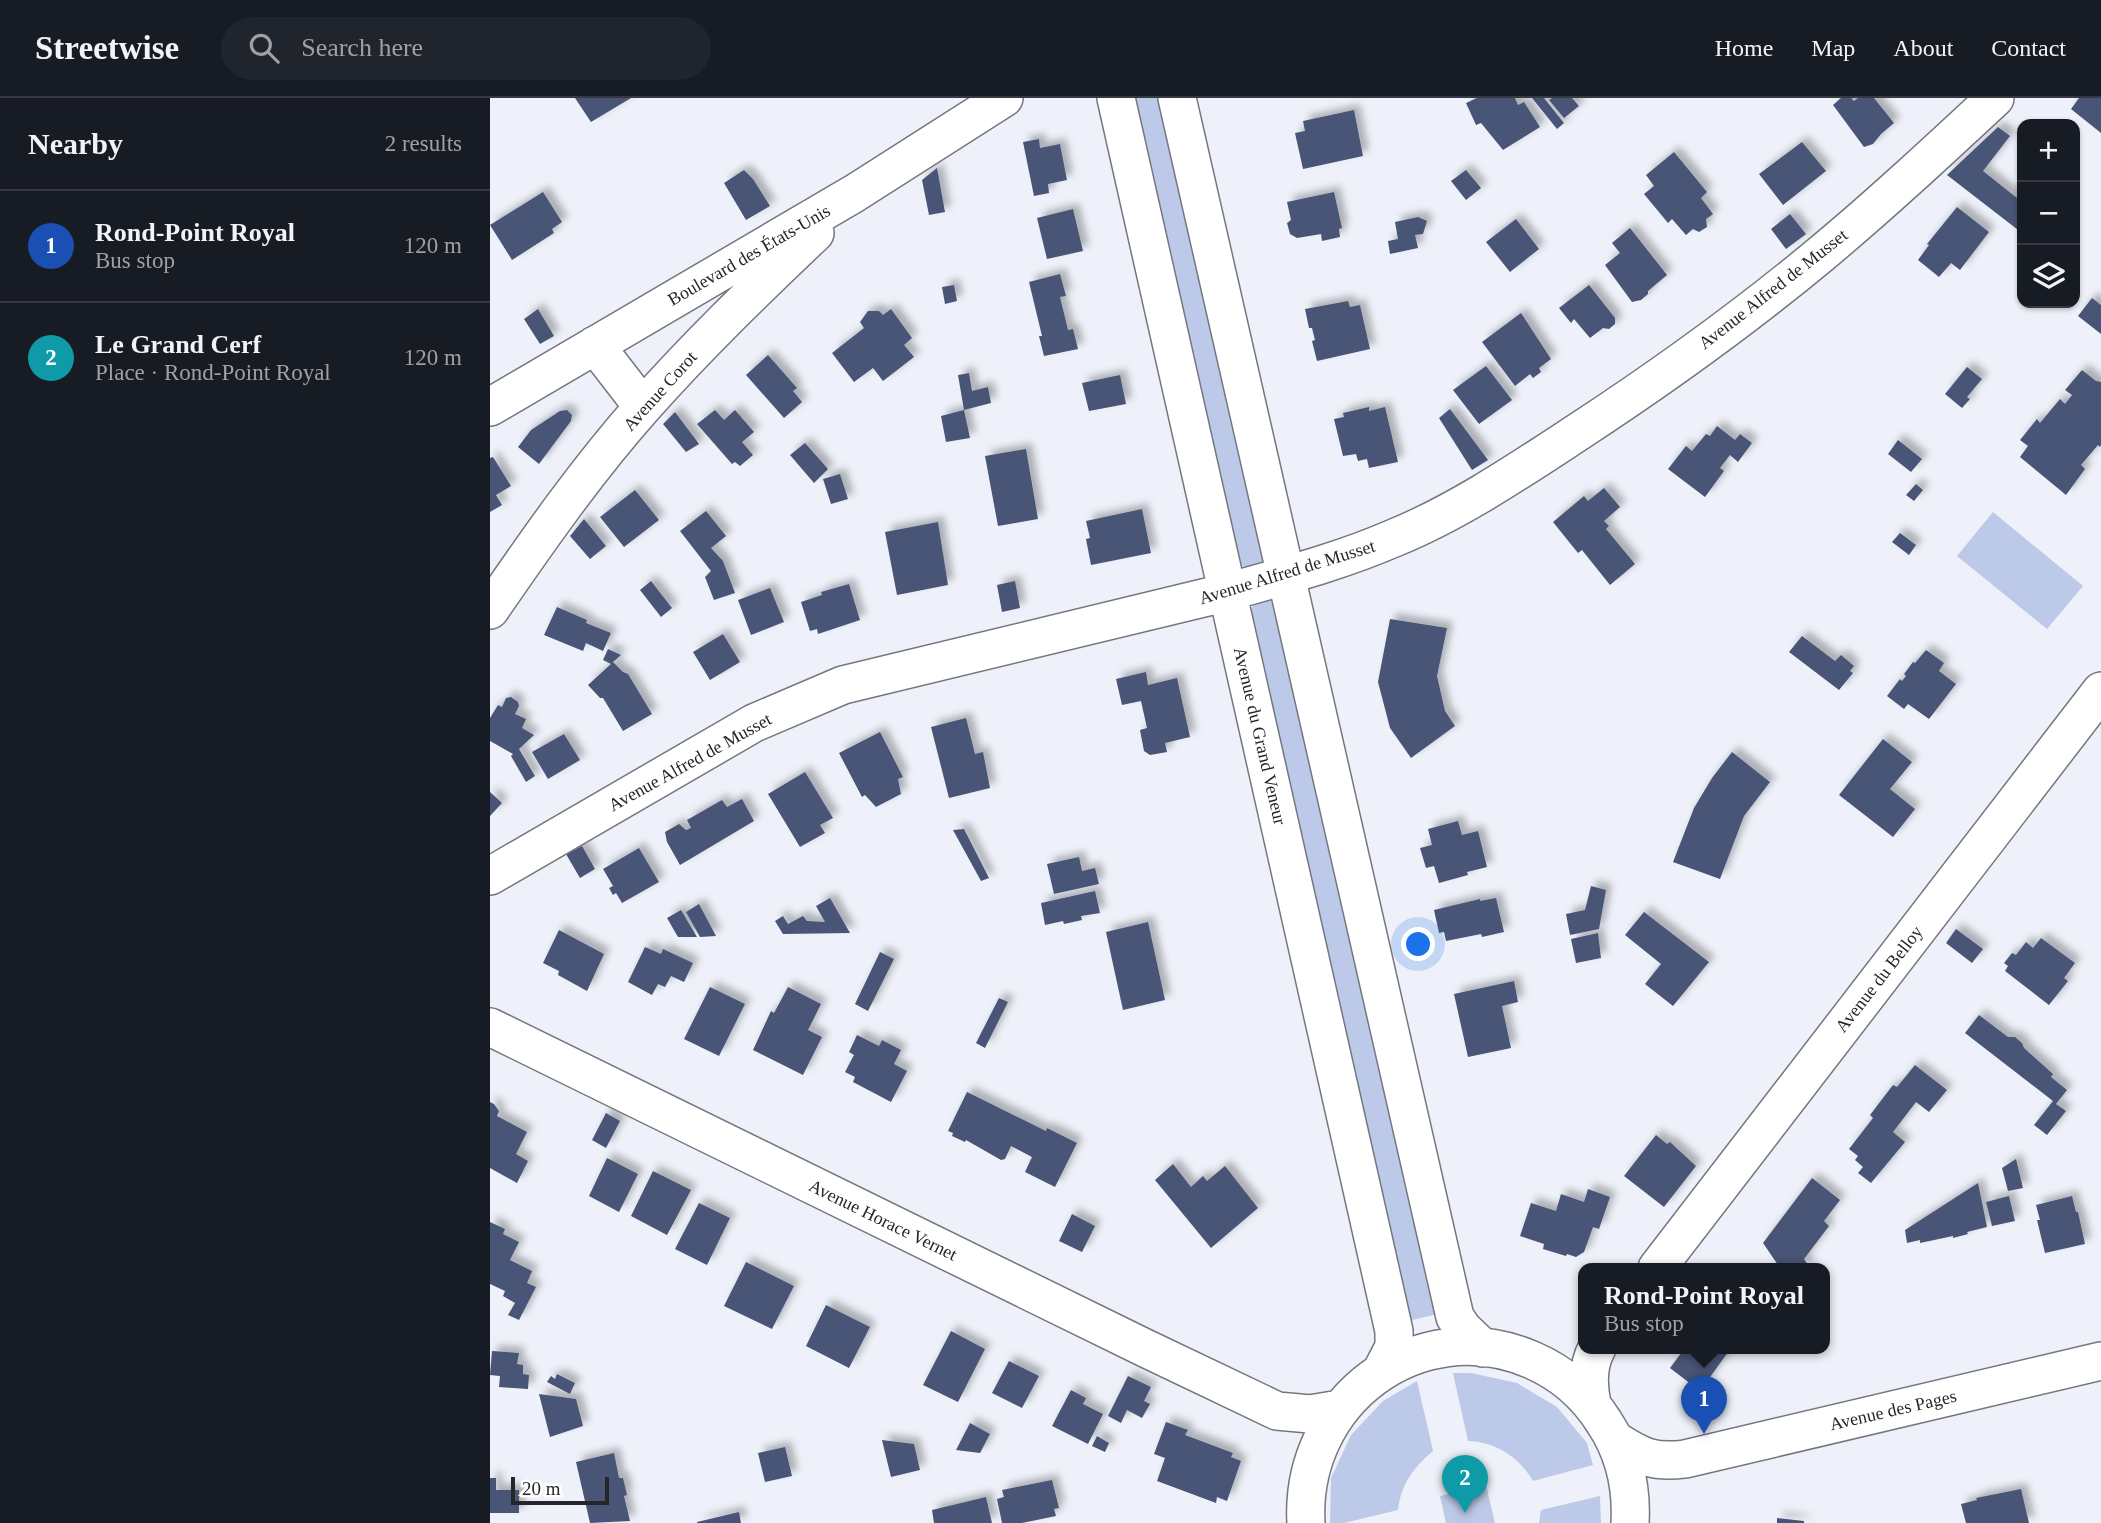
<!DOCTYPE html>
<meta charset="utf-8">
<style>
:root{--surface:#171b24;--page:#20242c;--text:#f1f3f6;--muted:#9ea1a6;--line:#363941;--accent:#9b7521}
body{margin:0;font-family:"Times New Roman",serif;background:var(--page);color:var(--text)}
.controls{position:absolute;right:21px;top:21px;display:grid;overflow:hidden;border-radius:14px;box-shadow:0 2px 5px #0004}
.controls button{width:63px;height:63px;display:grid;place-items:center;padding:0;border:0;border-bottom:2px solid var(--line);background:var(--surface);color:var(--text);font:35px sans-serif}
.scale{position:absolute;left:21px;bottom:18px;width:98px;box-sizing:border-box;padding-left:7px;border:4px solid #252629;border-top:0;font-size:19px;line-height:24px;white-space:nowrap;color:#252629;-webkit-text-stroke:5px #fff;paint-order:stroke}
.you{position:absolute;left:929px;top:847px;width:24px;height:24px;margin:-18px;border:5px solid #fff;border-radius:50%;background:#1a73e8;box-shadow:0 0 0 10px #1a73e833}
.badge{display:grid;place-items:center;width:46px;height:46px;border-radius:50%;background:var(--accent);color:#fff;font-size:23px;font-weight:700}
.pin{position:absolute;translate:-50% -58px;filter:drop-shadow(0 2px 4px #0008)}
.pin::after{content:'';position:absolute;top:37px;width:24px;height:21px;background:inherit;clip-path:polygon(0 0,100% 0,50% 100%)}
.popup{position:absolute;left:1088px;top:1165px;width:252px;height:91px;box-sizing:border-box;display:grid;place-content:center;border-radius:14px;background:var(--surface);filter:drop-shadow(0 2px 5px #0005);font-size:23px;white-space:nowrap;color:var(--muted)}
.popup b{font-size:26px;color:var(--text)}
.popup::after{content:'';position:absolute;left:50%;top:100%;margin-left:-14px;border:14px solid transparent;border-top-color:var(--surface)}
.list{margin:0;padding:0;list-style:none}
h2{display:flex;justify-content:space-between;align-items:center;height:91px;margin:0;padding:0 28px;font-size:30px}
h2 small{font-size:23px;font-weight:400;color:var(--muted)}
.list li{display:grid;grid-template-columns:46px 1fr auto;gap:21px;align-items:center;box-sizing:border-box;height:112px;padding:0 28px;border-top:2px solid var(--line)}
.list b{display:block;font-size:26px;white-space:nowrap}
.list p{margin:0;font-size:23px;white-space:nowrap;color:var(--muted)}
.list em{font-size:23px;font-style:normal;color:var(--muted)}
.icon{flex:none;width:38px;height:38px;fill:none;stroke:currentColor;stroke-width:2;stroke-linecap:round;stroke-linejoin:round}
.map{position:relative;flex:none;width:1611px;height:1425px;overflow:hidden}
header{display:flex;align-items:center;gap:42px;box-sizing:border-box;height:98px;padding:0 35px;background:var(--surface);border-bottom:2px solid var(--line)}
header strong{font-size:33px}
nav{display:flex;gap:38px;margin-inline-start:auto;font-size:24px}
.search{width:490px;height:63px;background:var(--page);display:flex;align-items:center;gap:18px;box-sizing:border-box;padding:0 24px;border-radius:38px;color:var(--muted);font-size:26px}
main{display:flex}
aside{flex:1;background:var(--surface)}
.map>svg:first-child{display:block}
.green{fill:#bdc9e8}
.building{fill:#485476;filter:url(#shadow)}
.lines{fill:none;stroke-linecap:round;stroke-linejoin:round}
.minor-casing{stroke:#74777e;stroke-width:40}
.minor{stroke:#fff;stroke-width:37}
.labels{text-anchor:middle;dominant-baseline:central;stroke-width:7;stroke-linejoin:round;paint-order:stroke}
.street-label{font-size:18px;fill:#252629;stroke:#fff}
</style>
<header>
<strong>Streetwise</strong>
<div class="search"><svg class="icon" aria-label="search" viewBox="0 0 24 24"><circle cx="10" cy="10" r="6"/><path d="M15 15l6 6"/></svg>Search here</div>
<nav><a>Home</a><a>Map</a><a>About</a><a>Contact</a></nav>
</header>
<main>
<aside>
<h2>Nearby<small>2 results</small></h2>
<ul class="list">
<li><span class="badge" style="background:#1a4fb4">1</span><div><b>Rond-Point Royal</b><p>Bus stop</p></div><em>120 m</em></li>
<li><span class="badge" style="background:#0f9aa8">2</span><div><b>Le Grand Cerf</b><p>Place · Rond-Point Royal</p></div><em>120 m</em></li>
</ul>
</aside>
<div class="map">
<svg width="1611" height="1425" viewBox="0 0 1611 1425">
<defs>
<filter id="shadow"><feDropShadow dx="6" dy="-6" stdDeviation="3.5" flood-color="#0004"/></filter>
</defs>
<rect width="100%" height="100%" fill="#eef1f9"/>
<path class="green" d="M 636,0 L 680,0 L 774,462 C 766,470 758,470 747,466 Z
M 1503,414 L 1593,488 L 1557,531 L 1467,458 Z
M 771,503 L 780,503 L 789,506 L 956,1214 L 914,1224 L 758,514 L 764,507 Z
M 963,1275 L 981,1275 L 1027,1285 L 1067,1309 L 1097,1345 L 1103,1367 L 1043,1383 C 1029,1359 1006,1344 978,1343 Z
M 927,1283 L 943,1353 C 924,1369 911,1386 908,1412 L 854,1425 L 840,1425 L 841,1380 L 861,1337 L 893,1303 Z
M 996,1387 L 1005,1425 L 956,1425 L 950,1398 Z
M 1110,1398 L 1111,1425 L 1049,1425 L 1051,1412 Z"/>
<path class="building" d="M 85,0 L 141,0 L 101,24 Z
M 987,0 L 1025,0 L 1028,7 L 1034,4 L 1050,29 L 1013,52 L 991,25 L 986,27 L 976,5 Z
M 1042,0 L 1054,0 L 1074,25 L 1067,31 Z
M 1062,0 L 1082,0 L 1089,8 L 1074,20 L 1059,2 Z
M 1351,0 L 1361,0 L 1364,3 L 1368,0 L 1384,0 L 1404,25 L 1391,36 L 1383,46 L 1374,49 L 1343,7 Z
M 1589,0 L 1611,0 L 1611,35 L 1581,11 Z
M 864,12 L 873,58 L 813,71 L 805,35 L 815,33 L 813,23 Z
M 1508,29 L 1520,38 L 1493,73 L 1532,104 L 1532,115 L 1530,117 L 1532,119 L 1532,135 L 1457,77 Z
M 549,41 L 550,50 L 570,46 L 577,82 L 558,86 L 559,95 L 544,98 L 533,44 Z
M 1312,44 L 1336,73 L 1293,107 L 1269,76 Z
M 1184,54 L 1217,94 L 1211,100 L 1223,116 L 1216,121 L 1217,129 L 1209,134 L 1203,131 L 1196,137 L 1182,121 L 1178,125 L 1154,96 L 1164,88 L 1156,77 Z
M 447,70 L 455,114 L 439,117 L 432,82 Z
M 254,72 L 263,81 L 280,108 L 256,122 L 234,85 Z
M 976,72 L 991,90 L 976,102 L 961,83 Z
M 53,94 L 72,124 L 62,131 L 64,135 L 22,162 L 0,127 Z
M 844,94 L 852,130 L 849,131 L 850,139 L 832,143 L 831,136 L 807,140 L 800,136 L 797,125 L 801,122 L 797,104 Z
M 1467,109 L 1499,134 L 1470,172 L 1461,165 L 1449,179 L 1428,162 L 1439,147 L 1437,146 Z
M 583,111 L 593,153 L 557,161 L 547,120 Z
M 1300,116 L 1316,136 L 1296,151 L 1281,131 Z
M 928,119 L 937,123 L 933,136 L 925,137 L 928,150 L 900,156 L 898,143 L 908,141 L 905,124 Z
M 1026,121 L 1049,151 L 1020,174 L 996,144 Z
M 1140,130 L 1177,177 L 1158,193 L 1158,196 L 1151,202 L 1142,204 L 1115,167 L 1130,155 L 1122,145 Z
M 570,176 L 576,198 L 570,199 L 578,232 L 583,231 L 588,251 L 554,258 L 549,238 L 552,238 L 539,184 Z
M 464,187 L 467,203 L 455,206 L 452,189 Z
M 1099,187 L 1125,220 L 1125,226 L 1119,231 L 1113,230 L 1100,240 L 1084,221 L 1081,225 L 1069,210 Z
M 1602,200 L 1611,207 L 1611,236 L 1588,218 Z
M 858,203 L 860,209 L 870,207 L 880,251 L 827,263 L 822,243 L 825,242 L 822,230 L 819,230 L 815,211 Z
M 48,211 L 64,238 L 50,246 L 34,221 Z
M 401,211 L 422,240 L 414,247 L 424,259 L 393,283 L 383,270 L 364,284 L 342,255 L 374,230 L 370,224 L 378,213 L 389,213 L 393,217 Z
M 1031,215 L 1061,261 L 1049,270 L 1051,274 L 1043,280 L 1040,276 L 1025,288 L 992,244 Z
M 278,257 L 307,290 L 303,293 L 312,304 L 294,320 L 256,277 Z
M 996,268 L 1022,302 L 989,326 L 963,292 Z
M 1477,269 L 1492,281 L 1477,299 L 1480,301 L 1472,310 L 1455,296 Z
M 1592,272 L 1606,283 L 1611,284 L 1611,347 L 1610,349 L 1608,347 L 1591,367 L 1595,371 L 1576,397 L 1530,359 L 1538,348 L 1530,342 L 1547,321 L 1550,325 L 1570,301 L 1575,306 L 1582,297 L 1575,292 Z
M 479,275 L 482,293 L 498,289 L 501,305 L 474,312 L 480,340 L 456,344 L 451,318 L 474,312 L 468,277 Z
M 630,277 L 636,306 L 599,313 L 592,285 Z
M 879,309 L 879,313 L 895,309 L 908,364 L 879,370 L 877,361 L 868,363 L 866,356 L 853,358 L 844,321 L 854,319 L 853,315 Z
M 960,311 L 998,362 L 982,372 L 949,320 Z
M 77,312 L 82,317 L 81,323 L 49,366 L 28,349 L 41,332 L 70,313 Z
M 225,312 L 234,322 L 245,312 L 264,334 L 252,344 L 263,357 L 250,368 L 245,364 L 242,366 L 207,326 Z
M 185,314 L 209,346 L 196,354 L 173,326 Z
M 1227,328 L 1245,342 L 1250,336 L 1262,345 L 1248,364 L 1240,357 L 1230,370 L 1234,373 L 1215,399 L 1178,371 L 1196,348 L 1202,353 L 1216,336 L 1220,338 Z
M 1408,342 L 1432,361 L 1421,374 L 1398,356 Z
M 315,345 L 338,371 L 324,385 L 300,357 Z
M 536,351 L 548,421 L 508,428 L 495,358 Z
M 3,359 L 21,388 L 6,397 L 12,407 L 0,414 L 0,360 Z
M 350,376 L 358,401 L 341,406 L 333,381 Z
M 1426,386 L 1433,392 L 1424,403 L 1416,397 Z
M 1114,390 L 1130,409 L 1114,423 L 1119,428 L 1116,431 L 1145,466 L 1120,487 L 1092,452 L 1088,455 L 1063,424 L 1094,398 L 1098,403 Z
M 145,392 L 169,422 L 134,449 L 110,419 Z
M 652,411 L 661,455 L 601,467 L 596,441 L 600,440 L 596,423 Z
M 216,413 L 236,438 L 221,450 L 233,463 L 245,495 L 224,502 L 215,479 L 221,473 L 190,433 Z
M 94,421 L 116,448 L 100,461 L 80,438 Z
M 448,424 L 458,487 L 407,497 L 395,434 Z
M 1410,435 L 1426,447 L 1419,457 L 1402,444 Z
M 161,483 L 182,510 L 171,519 L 150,492 Z
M 525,483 L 530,510 L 512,514 L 507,487 Z
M 359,486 L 370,522 L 328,536 L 327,531 L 320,533 L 311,504 L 332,497 L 331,494 Z
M 280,490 L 294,524 L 261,537 L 248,502 Z
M 67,509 L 97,522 L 96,525 L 121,535 L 113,553 L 96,545 L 93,553 L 54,537 Z
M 900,521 L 957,530 L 947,578 L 955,613 L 965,628 L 921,660 L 900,630 L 888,584 Z
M 233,536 L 250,564 L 220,582 L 203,554 Z
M 1312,538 L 1345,563 L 1351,557 L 1364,568 L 1360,573 L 1363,575 L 1349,592 L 1299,554 Z
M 118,551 L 131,557 L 123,564 L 133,574 L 138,576 L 162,616 L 133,633 L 113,600 L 110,600 L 98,587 L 121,566 L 113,562 Z
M 1436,552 L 1454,565 L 1449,573 L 1466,586 L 1439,621 L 1418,606 L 1414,611 L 1397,598 L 1410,581 L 1412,583 L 1416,578 L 1414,576 L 1423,564 L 1425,565 Z
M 656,574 L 658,587 L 687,580 L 700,639 L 675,645 L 677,654 L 660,657 L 654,653 L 650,632 L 657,630 L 651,603 L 632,607 L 626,581 Z
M 21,599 L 28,604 L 29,608 L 25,616 L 36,621 L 32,630 L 44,637 L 29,651 L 45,678 L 36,684 L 21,658 L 23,656 L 0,643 L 0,620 L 8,607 L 12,609 L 16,600 Z
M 476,620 L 485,656 L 493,654 L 500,690 L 459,700 L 441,629 Z
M 390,634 L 413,679 L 408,681 L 411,696 L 386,709 L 375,697 L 372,699 L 349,655 Z
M 74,636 L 90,662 L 58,681 L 42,654 Z
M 1393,641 L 1422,664 L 1400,691 L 1425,711 L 1403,739 L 1349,697 Z
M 1242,654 L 1280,684 L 1254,718 L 1230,781 L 1183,764 L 1204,710 L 1222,680 Z
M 315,674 L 343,720 L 330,727 L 335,735 L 310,749 L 278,696 Z
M 0,694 L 12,705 L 0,718 Z
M 252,701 L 264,723 L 190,767 L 177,744 L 175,734 L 189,726 L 196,732 L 201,730 L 197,722 L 232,702 L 237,709 Z
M 968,723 L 972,737 L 988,733 L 997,769 L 977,774 L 978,777 L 949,785 L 944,768 L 936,770 L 930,750 L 942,747 L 938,731 Z
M 474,731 L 499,780 L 491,783 L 463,732 Z
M 92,748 L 105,771 L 90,780 L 76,756 Z
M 149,750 L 169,784 L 132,805 L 126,795 L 123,797 L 119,790 L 123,788 L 113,771 Z
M 589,759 L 592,773 L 605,770 L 609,786 L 564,796 L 557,766 Z
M 1101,788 L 1116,792 L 1109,831 L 1080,837 L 1076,816 L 1095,812 Z
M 605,793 L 610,815 L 591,818 L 592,822 L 574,826 L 573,823 L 555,827 L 551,805 Z
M 340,800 L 360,835 L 293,836 L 285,823 L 293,818 L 298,826 L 313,818 L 317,823 L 335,824 L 326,808 Z
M 1006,800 L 1014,834 L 992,839 L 991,836 L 956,843 L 954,834 L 949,835 L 944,812 L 990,801 L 990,803 Z
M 209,806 L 226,838 L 210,839 L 196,814 Z
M 191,812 L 207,839 L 188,839 L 177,820 Z
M 1154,814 L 1219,864 L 1183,908 L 1155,886 L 1171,866 L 1135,837 Z
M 658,824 L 675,902 L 633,912 L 616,834 Z
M 1466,831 L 1493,851 L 1482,865 L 1456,845 Z
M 69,832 L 114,856 L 97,893 L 68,877 L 69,873 L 53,865 Z
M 1108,835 L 1111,860 L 1086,865 L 1081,841 Z
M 1551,840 L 1585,865 L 1574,880 L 1578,883 L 1559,907 L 1515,873 L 1518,868 L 1514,865 L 1522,855 L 1526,857 L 1536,844 L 1543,850 Z
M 155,849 L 171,856 L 173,851 L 203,865 L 194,884 L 181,878 L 175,889 L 168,886 L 162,897 L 138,884 Z
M 390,854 L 404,861 L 378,913 L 365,906 Z
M 1024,883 L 1028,904 L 1012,908 L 1021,950 L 978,959 L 964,896 Z
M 220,889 L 255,906 L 229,958 L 194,941 Z
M 298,889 L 331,906 L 318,932 L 332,939 L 313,977 L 263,952 L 281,913 L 284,915 Z
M 509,900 L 518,904 L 495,950 L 486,945 Z
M 1489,917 L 1518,939 L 1525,939 L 1532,945 L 1534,950 L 1563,976 L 1561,979 L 1577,992 L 1566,1006 L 1576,1013 L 1557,1037 L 1544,1027 L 1563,1003 L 1475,935 Z
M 367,937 L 389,948 L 392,942 L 411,952 L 404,966 L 417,973 L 401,1004 L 363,984 L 365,979 L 355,974 L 364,957 L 359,954 Z
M 1425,967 L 1457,992 L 1439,1014 L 1426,1004 L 1403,1034 L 1415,1044 L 1381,1085 L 1368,1075 L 1373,1069 L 1365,1062 L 1368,1058 L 1359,1051 L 1383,1020 L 1380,1017 L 1403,987 L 1407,989 Z
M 477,994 L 556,1033 L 557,1030 L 587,1045 L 565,1089 L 535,1074 L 542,1059 L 521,1048 L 515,1061 L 511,1062 L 476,1042 L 475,1044 L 462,1038 L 463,1035 L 458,1033 Z
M 0,1004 L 4,1006 L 9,1013 L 7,1018 L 37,1034 L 26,1056 L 38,1063 L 27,1085 L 0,1070 Z
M 116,1015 L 130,1023 L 116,1050 L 102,1042 Z
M 1166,1037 L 1177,1046 L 1180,1044 L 1206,1068 L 1174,1109 L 1134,1078 Z
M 117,1060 L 148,1076 L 129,1114 L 99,1098 Z
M 1526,1061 L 1533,1090 L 1518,1093 L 1512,1070 Z
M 683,1066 L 701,1089 L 713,1078 L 717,1083 L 735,1068 L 768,1110 L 721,1150 L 665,1082 Z
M 163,1073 L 201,1092 L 177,1137 L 141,1118 Z
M 1322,1080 L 1350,1102 L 1334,1123 L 1339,1128 L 1314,1161 L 1320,1170 L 1290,1170 L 1273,1145 Z
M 1488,1085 L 1497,1129 L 1477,1134 L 1478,1136 L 1463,1140 L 1463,1138 L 1430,1145 L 1430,1142 L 1417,1145 L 1415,1132 Z
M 1098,1091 L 1120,1099 L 1109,1131 L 1103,1129 L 1094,1154 L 1086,1159 L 1077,1156 L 1076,1158 L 1053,1151 L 1054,1146 L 1030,1138 L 1041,1105 L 1066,1113 L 1071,1096 L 1094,1104 Z
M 1519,1098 L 1525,1123 L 1502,1128 L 1496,1104 Z
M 1582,1098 L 1586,1114 L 1588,1114 L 1595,1146 L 1555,1155 L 1547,1122 L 1550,1122 L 1546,1107 Z
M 209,1105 L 240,1120 L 217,1167 L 185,1151 Z
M 582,1116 L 605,1128 L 592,1154 L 569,1143 Z
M 0,1124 L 15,1131 L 13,1136 L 29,1144 L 20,1162 L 42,1173 L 37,1185 L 46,1189 L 29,1222 L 18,1217 L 25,1205 L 13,1198 L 15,1193 L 0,1186 Z
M 256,1164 L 304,1188 L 282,1231 L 234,1208 Z
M 336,1207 L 380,1229 L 359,1270 L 316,1248 Z
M 461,1233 L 495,1251 L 468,1304 L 433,1287 Z
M 1195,1250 L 1241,1250 L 1210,1293 L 1180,1270 Z
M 2,1253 L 29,1255 L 27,1266 L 33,1267 L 33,1276 L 39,1277 L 38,1291 L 9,1289 L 10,1278 L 0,1277 Z
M 519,1263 L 549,1278 L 532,1310 L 502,1295 Z
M 67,1276 L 85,1285 L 80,1296 L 57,1284 L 61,1278 L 65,1281 Z
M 638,1278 L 661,1289 L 654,1303 L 660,1306 L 652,1320 L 637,1312 L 631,1325 L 618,1318 Z
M 581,1292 L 596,1300 L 593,1306 L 613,1316 L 598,1346 L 562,1328 Z
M 49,1296 L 86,1301 L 93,1328 L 60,1339 Z
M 676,1324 L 698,1332 L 695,1337 L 743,1355 L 741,1359 L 751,1363 L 737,1403 L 727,1399 L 726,1405 L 667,1383 L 675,1360 L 664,1356 Z
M 480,1325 L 500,1336 L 490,1355 L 466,1352 Z
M 607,1338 L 619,1345 L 615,1354 L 602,1348 Z
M 392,1342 L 424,1346 L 430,1372 L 401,1379 Z
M 295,1349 L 302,1378 L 275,1384 L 268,1355 Z
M 124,1355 L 129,1380 L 133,1380 L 137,1397 L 134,1398 L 140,1423 L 100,1425 L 86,1364 Z
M 0,1380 L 6,1380 L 6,1392 L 29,1392 L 29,1415 L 0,1415 Z
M 562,1382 L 569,1410 L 564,1411 L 566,1418 L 532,1425 L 512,1425 L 507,1401 L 514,1399 L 512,1392 Z
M 1531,1391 L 1539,1425 L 1476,1425 L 1471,1406 L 1487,1402 L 1486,1400 Z
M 496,1399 L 502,1425 L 444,1425 L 442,1412 Z
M 249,1414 L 251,1425 L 207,1425 L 207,1424 Z
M 1287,1420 L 1314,1423 L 1314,1425 L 1287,1425 Z"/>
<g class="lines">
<g class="minor-casing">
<path id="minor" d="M 626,0 L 904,1233 L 904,1249 L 891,1274
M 687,0 L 965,1219 L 973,1231 L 993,1250
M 105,247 L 153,309
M 0,309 L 365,95 L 514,0
M 0,512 C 48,442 97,372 153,309 C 207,248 266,191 325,135
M 0,778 L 264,625 L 353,587 L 738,494 C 794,478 851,463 904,440 C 968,414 1030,372 1088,334 C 1172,279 1254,220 1331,156 C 1391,106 1448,53 1505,0
M 0,929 L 655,1250 L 787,1313 L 820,1316 L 850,1311
M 1167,1170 L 1611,593
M 1102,1306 C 1098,1287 1097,1268 1107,1250
M 1125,1342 C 1151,1359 1164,1365 1195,1361 L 1611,1263
M 816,1425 C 809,1303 928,1213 1042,1262 C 1072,1275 1097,1297 1114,1324 C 1134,1354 1142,1389 1140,1425"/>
</g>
<use href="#minor" class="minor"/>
</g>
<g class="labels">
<g class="street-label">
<text transform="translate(259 157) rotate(-30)">Boulevard des États-Unis</text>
<text transform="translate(1283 191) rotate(-38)">Avenue Alfred de Musset</text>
<text transform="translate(170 293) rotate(-48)">Avenue Corot</text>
<text transform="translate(797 474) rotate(-17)">Avenue Alfred de Musset</text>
<text transform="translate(770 638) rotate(77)">Avenue du Grand Veneur</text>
<text transform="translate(200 664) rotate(-29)">Avenue Alfred de Musset</text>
<text transform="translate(1389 881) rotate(-52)">Avenue du Belloy</text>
<text transform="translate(393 1122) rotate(26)">Avenue Horace Vernet</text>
<text transform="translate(1403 1312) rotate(-13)">Avenue des Pages</text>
</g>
</g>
</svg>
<div class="controls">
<button>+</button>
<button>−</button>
<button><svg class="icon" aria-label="layers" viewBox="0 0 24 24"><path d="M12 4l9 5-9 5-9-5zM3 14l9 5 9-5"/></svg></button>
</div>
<div class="scale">20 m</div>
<div class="you"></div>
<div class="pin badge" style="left:1214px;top:1336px;background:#1a4fb4">1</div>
<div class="popup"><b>Rond-Point Royal</b>Bus stop</div>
<div class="pin badge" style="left:975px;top:1415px;background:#0f9aa8">2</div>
</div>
</main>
